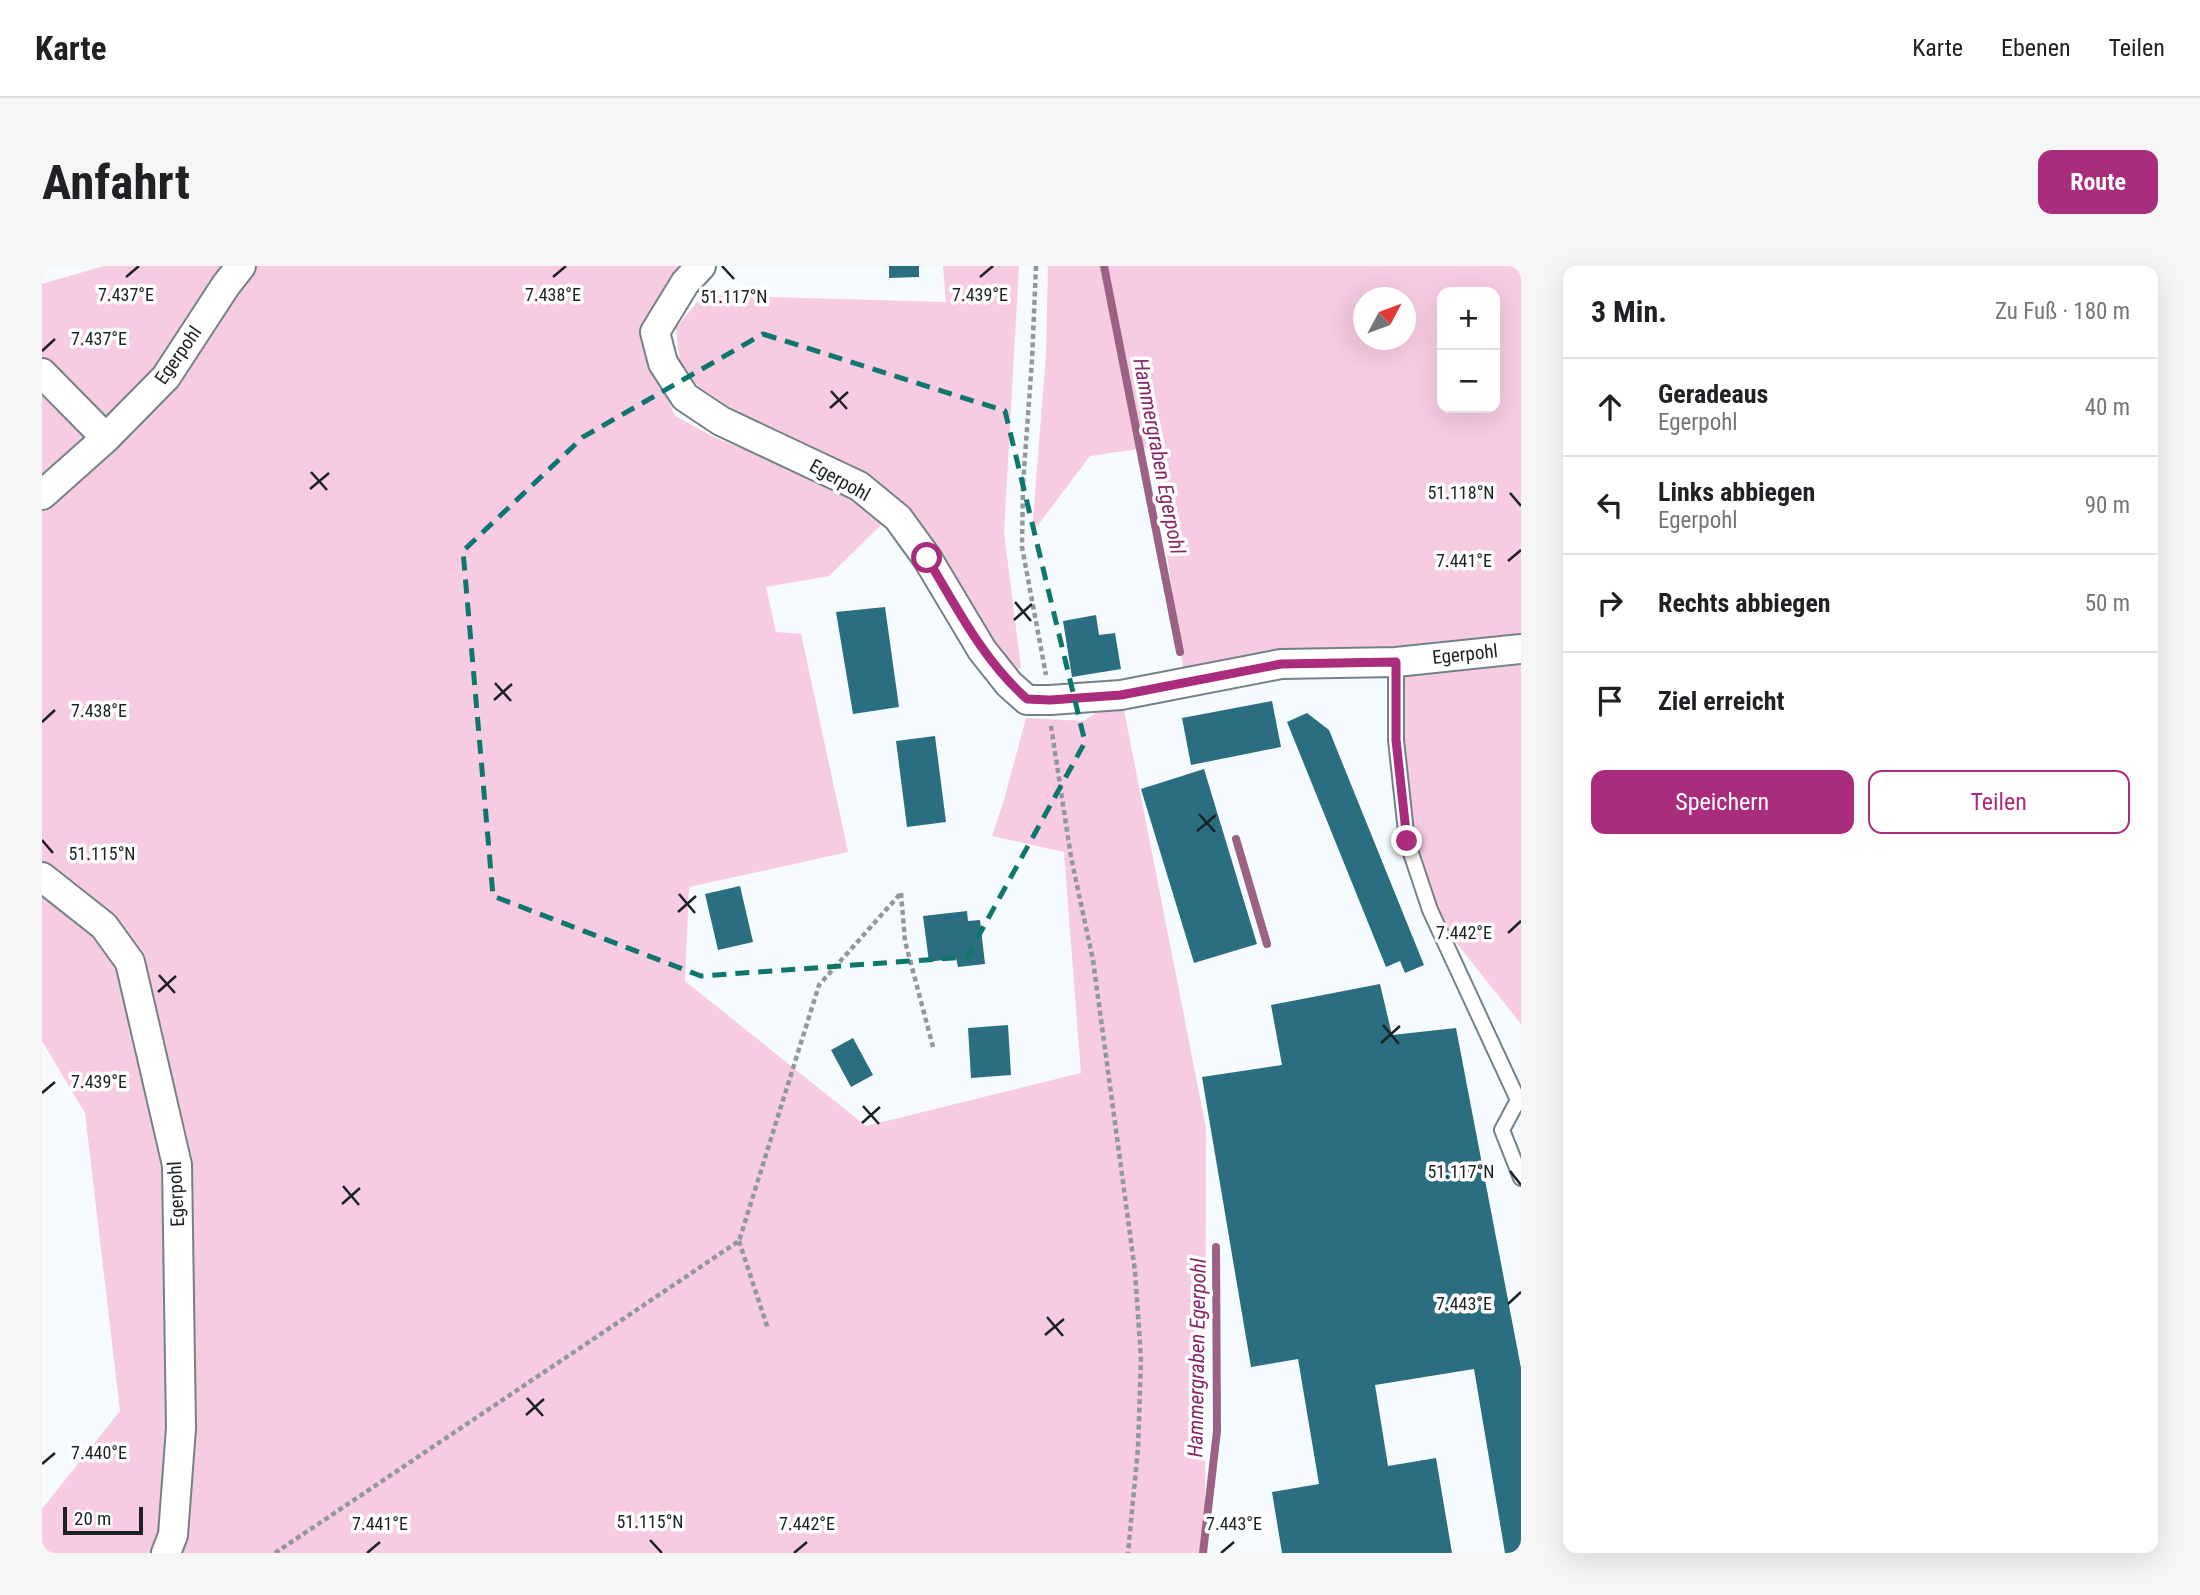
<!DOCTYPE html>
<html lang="de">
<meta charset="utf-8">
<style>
:root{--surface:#fff;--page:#f6f6f6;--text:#202124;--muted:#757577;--line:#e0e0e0;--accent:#a92c7d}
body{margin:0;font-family:"Roboto Condensed",sans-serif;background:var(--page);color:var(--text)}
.controls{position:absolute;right:21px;top:21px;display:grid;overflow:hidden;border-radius:14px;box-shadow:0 7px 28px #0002}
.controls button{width:63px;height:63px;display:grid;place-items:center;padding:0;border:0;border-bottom:2px solid var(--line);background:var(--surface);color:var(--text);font:35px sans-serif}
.compass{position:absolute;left:1311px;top:21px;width:63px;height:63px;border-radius:50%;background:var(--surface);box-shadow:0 7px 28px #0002;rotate:49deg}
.scale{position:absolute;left:21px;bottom:18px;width:80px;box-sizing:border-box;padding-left:7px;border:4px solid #1b2124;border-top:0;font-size:19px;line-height:24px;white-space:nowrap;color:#1b2124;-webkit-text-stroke:5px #fff;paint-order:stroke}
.stop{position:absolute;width:21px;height:21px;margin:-16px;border:5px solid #a92c7d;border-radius:50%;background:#fff}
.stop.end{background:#a92c7d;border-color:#fff;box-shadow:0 2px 7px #0008}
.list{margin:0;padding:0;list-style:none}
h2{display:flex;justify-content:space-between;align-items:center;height:91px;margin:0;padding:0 28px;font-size:30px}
h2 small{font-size:23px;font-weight:400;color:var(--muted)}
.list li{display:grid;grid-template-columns:46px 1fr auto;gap:21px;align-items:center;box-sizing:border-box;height:98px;padding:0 28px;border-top:2px solid var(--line)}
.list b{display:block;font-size:26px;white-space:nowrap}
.list p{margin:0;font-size:23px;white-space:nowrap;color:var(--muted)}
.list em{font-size:23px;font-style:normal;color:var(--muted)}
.actions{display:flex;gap:14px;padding:21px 28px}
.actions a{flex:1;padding:16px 0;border:2px solid var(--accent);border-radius:14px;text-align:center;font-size:24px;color:var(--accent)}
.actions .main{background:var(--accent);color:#fff}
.icon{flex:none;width:38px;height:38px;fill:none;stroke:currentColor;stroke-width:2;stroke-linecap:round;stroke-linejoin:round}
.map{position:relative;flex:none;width:1479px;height:1287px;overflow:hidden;border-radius:14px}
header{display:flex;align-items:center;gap:42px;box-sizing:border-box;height:98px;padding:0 35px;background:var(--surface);border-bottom:2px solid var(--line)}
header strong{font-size:33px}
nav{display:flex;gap:38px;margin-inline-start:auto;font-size:24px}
.intro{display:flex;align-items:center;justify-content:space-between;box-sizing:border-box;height:168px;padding:0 42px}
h1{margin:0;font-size:49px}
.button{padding:18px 32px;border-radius:14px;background:var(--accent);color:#fff;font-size:24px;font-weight:700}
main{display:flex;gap:42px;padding:0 42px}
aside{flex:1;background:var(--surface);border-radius:14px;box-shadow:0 7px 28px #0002}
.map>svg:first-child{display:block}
.green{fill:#f7cbe2;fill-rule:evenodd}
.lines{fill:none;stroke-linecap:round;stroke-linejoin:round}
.stream{stroke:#9c6285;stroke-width:8}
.building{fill:#2c6e81}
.service-casing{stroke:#738287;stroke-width:18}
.minor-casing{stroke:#738287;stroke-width:32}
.path{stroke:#91979a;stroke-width:4.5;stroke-dasharray:5 3.5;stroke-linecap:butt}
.service{stroke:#fff;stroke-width:14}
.minor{stroke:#fff;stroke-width:28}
.route{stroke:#a92c7d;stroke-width:9}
.marked{fill:none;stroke:#0f766e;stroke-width:5;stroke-dasharray:14 9;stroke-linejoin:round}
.ticks{fill:none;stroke:#1b2124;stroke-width:2.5}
.labels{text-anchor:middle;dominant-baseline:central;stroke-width:7;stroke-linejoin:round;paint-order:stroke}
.street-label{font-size:19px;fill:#1b2124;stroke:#fff}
.water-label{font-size:21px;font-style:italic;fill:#892565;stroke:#fff}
.ticks-label{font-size:18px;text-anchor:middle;fill:#1b2124;stroke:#fff;stroke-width:7;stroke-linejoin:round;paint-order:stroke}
</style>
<header>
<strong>Karte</strong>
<nav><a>Karte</a><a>Ebenen</a><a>Teilen</a></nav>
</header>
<div class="intro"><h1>Anfahrt</h1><a class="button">Route</a></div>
<main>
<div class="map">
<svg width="1479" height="1287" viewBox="0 0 1479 1287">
<rect width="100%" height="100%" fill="#f5fbfe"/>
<path class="green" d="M 62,0 L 640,0 L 635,5 L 600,63 L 610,98 L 633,150 L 674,172 L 815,228 L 843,255 L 787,310 L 724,321 L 734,366 L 759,368 L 806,586 L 647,621 L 643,715 L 824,860 L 1039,807 L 1022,586 L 950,570 L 962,534 L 984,452 L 1042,455 L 1079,429 L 1164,862 L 1163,1287 L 0,1287 L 0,1243 L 78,1145 L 43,847 L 0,775 L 0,18 Z
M 901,0 L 977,0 L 962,266 L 979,402 L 968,406 L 891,280 L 656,120 L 637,93 L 634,62 L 661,29 L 904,36 Z
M 1006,0 L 1479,0 L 1479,758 L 1388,644 L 1365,575 L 1354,396 L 1143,417 L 1110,181 L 1048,190 L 990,267 L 1004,87 ZM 1400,26 L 1453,26 L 1453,142 L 1400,142 ZM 1322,32 L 1364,32 L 1364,74 L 1322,74 Z"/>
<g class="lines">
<path class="stream" d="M 1062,0 L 1138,386
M 1194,573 L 1225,678
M 1161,1287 L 1175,1165 L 1174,981"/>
</g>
<path class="building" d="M 847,0 L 877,0 L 877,11 L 847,12 Z
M 843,341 L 857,441 L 811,448 L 794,346 Z
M 1054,349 L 1057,369 L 1073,367 L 1079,403 L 1030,411 L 1021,355 Z
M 1230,435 L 1239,481 L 1149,499 L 1140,452 Z
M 1265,447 L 1287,464 L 1382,699 L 1363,707 L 1358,695 L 1344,701 L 1245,456 Z
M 893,470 L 904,556 L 865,561 L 854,475 Z
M 1162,503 L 1215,678 L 1152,697 L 1099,523 Z
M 698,620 L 711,676 L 676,684 L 663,628 Z
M 925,645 L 926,655 L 938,654 L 943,698 L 916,701 L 914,692 L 887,696 L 881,650 Z
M 1338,718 L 1350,769 L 1414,762 L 1479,1102 L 1479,1287 L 1463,1287 L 1432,1103 L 1333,1119 L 1346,1200 L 1394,1192 L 1410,1287 L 1240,1287 L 1230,1226 L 1277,1218 L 1256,1093 L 1209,1101 L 1160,811 L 1240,799 L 1229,739 Z
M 966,759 L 969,809 L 929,812 L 926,762 Z
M 811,772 L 831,809 L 809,821 L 789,784 Z"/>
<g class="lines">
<g class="service-casing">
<path id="service" d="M 1354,396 L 1354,474 L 1365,575 L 1388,644 L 1476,834 L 1479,837
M 1476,834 L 1460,864 L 1479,912"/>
</g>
<g class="minor-casing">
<path id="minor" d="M 659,0 L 643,17 L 613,66 L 621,97 L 643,131 L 679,155 L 817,220 L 856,252 L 885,292 L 940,384 L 967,418 L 985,434 L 1008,434 L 1079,429 L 1239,398 L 1354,396 L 1479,383
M 0,107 L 64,172
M 0,229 L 64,172 L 124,111 L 184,19 L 199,0
M 0,611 L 62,660 L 88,696 L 135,899 L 139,1162 L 131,1269 L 124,1287"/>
</g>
<path class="path" d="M 994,0 L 990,94 L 981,218 L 980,281 L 1004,409
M 1009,460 L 1029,591 L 1051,694 L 1093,1005 L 1099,1093 L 1096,1182 L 1086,1287
M 859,627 L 863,675 L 891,781
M 697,975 L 726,1063
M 233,1287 L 697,975 L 777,719 L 859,627"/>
<use href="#service" class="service"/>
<use href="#minor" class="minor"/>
</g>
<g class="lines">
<path class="route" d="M 885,292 C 915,342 941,394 985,433 L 1008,434 L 1079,429 L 1239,398 L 1354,396 L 1354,474 L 1365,575"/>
</g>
<path class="marked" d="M 721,68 L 963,145 L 1043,476 L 925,691 L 659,710 L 451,630 L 421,285 L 541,171 Z"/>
<path class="ticks" d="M 680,0 L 692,13M 84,11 L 97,0M 511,11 L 524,0M 938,11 L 951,0M 0,85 L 13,73M 789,125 L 805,143M 788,142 L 806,126M 269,206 L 285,224M 268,223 L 287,207M 1468,227 L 1479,240M 1466,295 L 1479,284M 973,336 L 989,355M 972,354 L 990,338M 453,417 L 469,435M 452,434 L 470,418M 0,456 L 13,444M 1157,548 L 1173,566M 1155,565 L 1174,549M 0,574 L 11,587M 637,628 L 653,647M 636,646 L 654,630M 1466,667 L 1479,655M 117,709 L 133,727M 116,726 L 134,710M 1341,759 L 1357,778M 1339,777 L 1358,760M 0,827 L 13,816M 821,840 L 837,858M 820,857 L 838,841M 1468,905 L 1479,919M 301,920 L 317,939M 300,938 L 318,922M 1466,1038 L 1479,1026M 1005,1051 L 1021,1070M 1003,1069 L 1022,1053M 485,1132 L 501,1150M 484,1149 L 502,1133M 0,1198 L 13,1187M 608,1274 L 620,1287M 325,1287 L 338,1276M 752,1287 L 765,1276M 1179,1287 L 1192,1276"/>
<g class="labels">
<g class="street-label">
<text transform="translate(136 89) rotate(-55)">Egerpohl</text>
<text transform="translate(798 214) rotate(29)">Egerpohl</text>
<text transform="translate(1423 388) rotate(-6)">Egerpohl</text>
<text transform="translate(134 928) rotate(-93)">Egerpohl</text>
</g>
<g class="water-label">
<text transform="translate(1117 190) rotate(79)">Hammergraben Egerpohl</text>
<text transform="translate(1155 1092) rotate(-89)">Hammergraben Egerpohl</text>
</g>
</g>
<g class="ticks-label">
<text x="84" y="35">7.437°E</text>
<text x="511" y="35">7.438°E</text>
<text x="938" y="35">7.439°E</text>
<text x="692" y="37">51.117°N</text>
<text x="57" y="79">7.437°E</text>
<text x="1419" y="233">51.118°N</text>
<text x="1422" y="301">7.441°E</text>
<text x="57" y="451">7.438°E</text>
<text x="60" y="594">51.115°N</text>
<text x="1422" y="673">7.442°E</text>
<text x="57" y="822">7.439°E</text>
<text x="1419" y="912">51.117°N</text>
<text x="1422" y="1044">7.443°E</text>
<text x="57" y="1193">7.440°E</text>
<text x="608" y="1262">51.115°N</text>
<text x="338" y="1264">7.441°E</text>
<text x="765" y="1264">7.442°E</text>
<text x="1192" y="1264">7.443°E</text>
</g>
</svg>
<div class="controls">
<button>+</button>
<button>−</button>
</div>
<svg class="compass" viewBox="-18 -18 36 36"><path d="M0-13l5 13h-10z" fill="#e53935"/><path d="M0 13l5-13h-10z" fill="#757577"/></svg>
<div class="scale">20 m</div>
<div class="stop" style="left:885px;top:292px"></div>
<div class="stop end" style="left:1365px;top:575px"></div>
</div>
<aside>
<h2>3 Min.<small>Zu Fuß · 180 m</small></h2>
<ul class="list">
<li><svg class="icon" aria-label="ahead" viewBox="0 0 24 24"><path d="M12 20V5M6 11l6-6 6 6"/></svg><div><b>Geradeaus</b><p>Egerpohl</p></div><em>40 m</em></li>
<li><svg class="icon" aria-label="left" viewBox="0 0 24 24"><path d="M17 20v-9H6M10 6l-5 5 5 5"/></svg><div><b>Links abbiegen</b><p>Egerpohl</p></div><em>90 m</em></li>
<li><svg class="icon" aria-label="right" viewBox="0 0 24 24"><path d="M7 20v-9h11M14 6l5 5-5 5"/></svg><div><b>Rechts abbiegen</b></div><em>50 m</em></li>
<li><svg class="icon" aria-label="arrive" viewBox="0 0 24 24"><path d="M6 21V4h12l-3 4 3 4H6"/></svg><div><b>Ziel erreicht</b></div></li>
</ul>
<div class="actions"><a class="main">Speichern</a><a>Teilen</a></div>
</aside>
</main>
